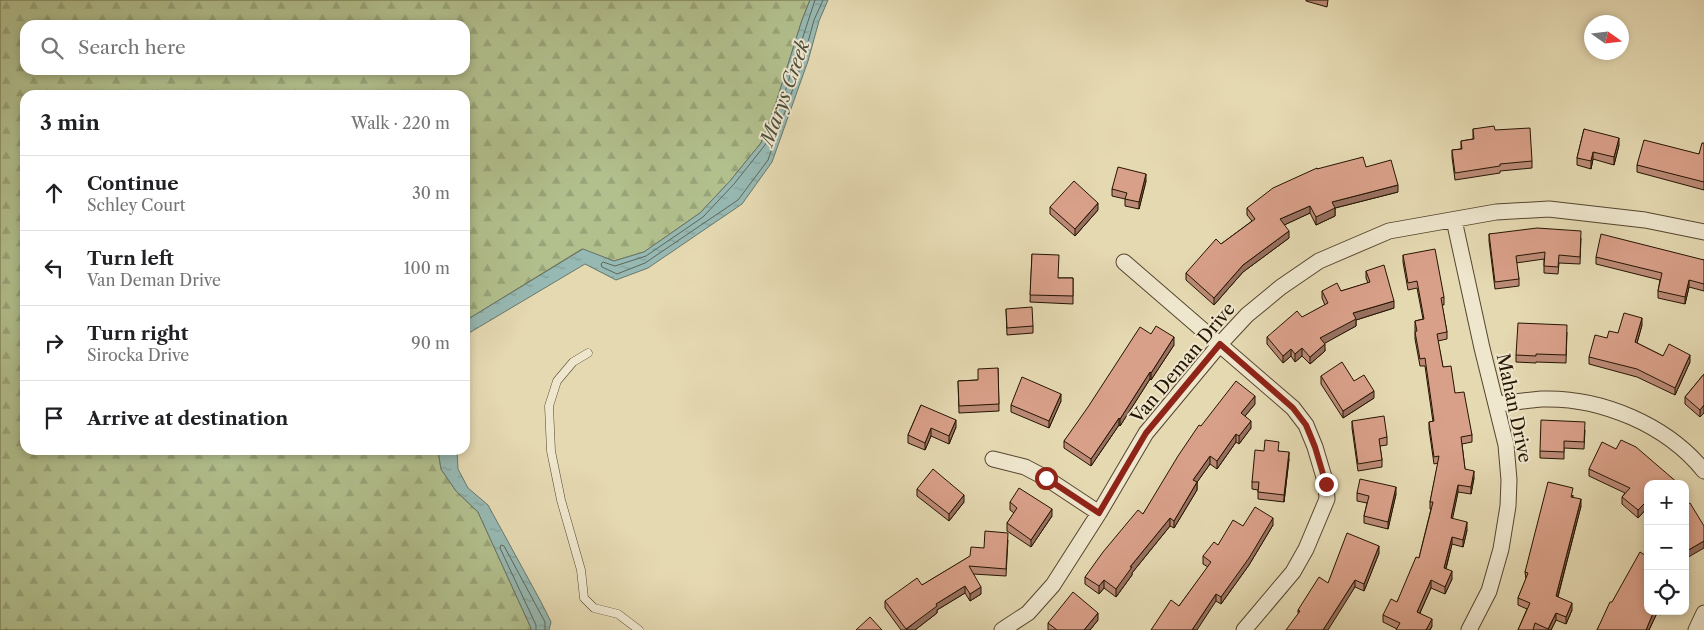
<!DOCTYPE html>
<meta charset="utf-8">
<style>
:root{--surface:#fff;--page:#f2f2f2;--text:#202124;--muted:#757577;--line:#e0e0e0}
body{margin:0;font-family:"Libre Caslon Text",serif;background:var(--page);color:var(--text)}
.controls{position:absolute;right:15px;bottom:15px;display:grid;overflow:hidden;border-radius:10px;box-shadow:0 2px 8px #0003}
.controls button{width:45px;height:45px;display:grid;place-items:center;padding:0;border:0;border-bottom:1px solid var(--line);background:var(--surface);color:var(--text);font:25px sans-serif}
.compass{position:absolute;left:1584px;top:15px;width:45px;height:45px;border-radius:50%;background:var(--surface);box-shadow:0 2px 8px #0003;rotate:104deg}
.stop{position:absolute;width:15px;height:15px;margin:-11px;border:4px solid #8f2418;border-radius:50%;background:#fff}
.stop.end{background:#8f2418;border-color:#fff;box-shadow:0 1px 5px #0008}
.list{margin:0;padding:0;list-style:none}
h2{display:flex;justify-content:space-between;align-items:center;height:65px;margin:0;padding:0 20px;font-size:21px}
h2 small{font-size:16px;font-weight:400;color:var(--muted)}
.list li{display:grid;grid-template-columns:32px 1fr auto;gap:15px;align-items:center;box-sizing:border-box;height:75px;padding:0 20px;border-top:1px solid var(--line)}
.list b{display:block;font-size:19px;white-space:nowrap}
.list p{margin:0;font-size:16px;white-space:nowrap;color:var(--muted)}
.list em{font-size:16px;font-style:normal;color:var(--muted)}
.icon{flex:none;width:28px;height:28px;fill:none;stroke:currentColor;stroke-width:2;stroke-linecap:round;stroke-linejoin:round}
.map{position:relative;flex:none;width:1704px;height:630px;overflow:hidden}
.search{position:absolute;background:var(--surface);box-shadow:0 2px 8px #0003;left:20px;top:20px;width:450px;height:55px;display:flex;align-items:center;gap:12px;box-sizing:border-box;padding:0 18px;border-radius:15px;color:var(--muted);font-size:19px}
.panel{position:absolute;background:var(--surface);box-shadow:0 2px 8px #0003;left:20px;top:90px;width:450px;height:365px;border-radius:15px}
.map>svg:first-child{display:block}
.forest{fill:url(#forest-firs);stroke:#6c6a48;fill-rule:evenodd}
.water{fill:url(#water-ripples);stroke:#69776c}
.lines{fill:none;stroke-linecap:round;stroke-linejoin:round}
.shore{stroke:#5e665a;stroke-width:1}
.lane-casing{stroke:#55452d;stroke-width:9}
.street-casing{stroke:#55452d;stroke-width:17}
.lane{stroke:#eee6cd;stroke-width:8}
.street{stroke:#eee6cd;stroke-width:15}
.wall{fill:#bb8a76;stroke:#251401}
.shaded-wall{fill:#987060;stroke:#251401}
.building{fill:#d9a089;stroke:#251401}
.route{stroke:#8f2418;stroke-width:6}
.labels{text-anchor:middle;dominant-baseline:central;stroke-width:4;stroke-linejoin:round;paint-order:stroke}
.street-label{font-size:18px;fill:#251401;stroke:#eee6cd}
.water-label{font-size:19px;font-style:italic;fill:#4d4e3f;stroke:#eee6cd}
</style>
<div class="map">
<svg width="1704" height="630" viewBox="0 0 1704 630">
<defs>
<pattern id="forest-firs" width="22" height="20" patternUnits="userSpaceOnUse" patternTransform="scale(1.25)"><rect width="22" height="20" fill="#b2c08e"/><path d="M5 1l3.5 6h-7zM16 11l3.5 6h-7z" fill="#99a479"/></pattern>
<pattern id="water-ripples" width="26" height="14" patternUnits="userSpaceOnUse" patternTransform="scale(1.25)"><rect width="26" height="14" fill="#97b9b3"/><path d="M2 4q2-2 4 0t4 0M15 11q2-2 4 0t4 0" fill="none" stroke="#829e98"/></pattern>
</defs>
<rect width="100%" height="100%" fill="#e5d9b2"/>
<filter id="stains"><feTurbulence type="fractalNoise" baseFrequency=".004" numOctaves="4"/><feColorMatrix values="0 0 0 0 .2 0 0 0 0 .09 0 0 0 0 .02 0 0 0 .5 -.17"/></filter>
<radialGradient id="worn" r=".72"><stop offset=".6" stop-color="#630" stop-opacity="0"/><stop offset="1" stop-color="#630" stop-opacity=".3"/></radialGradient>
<path class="forest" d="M 0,0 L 810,0 L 802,20 L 774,109 L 761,143 L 730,181 L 700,213 L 644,252 L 614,261 L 582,249 L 465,321 L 465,95 L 25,95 L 25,450 L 438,450 L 441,469 L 456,491 L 478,512 L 531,628 L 531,630 L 0,630 ZM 25,25 L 465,25 L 465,70 L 25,70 Z"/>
<path class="water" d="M 810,0 L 828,0 L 819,21 L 808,61 L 772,162 L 742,204 L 648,268 L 616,280 L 585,264 L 469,333 L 465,363 L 465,321 L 583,249 L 614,261 L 644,252 L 700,213 L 730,181 L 761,143 L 774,109 L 802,20 Z
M 438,450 L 457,450 L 458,469 L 468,488 L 488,505 L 541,602 L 551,622 L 549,630 L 531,630 L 531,628 L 478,512 L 456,491 L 441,469 Z"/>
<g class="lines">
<path class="shore" d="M 815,0 L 779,110 L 765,145 L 734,184 L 703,217 L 646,256 L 615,266 L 603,262 L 601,264 L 602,267 L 617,274 L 645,263 L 738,200 L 768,160 L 803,60 L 814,20 L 823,0
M 536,630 L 536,625 L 500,548 L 501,545 L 504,546 L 545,622 L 545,630"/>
<g class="lane-casing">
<path id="lane" d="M 588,353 L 573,362 L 557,381 L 549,406 L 551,451 L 561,500 L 581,570 L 584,598 L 594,608 L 618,614 L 639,630"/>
</g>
<g class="street-casing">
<path id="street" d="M 1454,220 L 1482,348 L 1506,445 L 1509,480 L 1508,506 L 1501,549 L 1489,591 L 1469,630
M 1124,262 L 1293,408 L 1306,425 L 1315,447 L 1326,484 L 1327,499 L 1306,549 L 1293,572 L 1244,630
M 1496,404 C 1511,403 1527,400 1542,399 C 1601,397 1667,425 1704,471
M 993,459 L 1025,467 L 1046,478 L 1099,513
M 1002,630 L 1028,613 L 1053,585 L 1099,513 L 1146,433 L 1220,344 L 1247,315 L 1281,287 L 1319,261 L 1389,231 L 1496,212 L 1549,209 L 1645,220 L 1704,232
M 1696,630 L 1704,613"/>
</g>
<use href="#lane" class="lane"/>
<use href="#street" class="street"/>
</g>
<path class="wall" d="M 1306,0 L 1328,0 L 1327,7 L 1306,1 Z
M 1473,129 L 1495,130 L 1532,161 L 1532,168 L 1500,171 L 1500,173 L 1455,180 L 1452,157 L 1452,150 L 1461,149 L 1461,141 L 1473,139 Z
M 1584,129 L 1619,145 L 1614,165 L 1593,159 L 1591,169 L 1577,165 L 1577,158 Z
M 1704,143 L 1704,190 L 1637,172 L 1637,165 L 1699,154 Z
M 1366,167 L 1398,192 L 1335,208 L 1335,216 L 1316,225 L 1310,213 L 1284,225 L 1289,238 L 1243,272 L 1214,305 L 1186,280 L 1186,273 L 1221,244 L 1252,221 L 1247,215 L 1247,208 L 1317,169 Z
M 1146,181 L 1139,209 L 1125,206 L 1125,199 L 1112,196 L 1112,189 Z
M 1050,207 L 1098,210 L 1075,236 L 1050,214 Z
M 1489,234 L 1581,238 L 1580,264 L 1559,263 L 1558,274 L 1544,273 L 1544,259 L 1516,263 L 1519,279 L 1519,286 L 1495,289 L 1489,241 Z
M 1032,254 L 1058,278 L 1073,278 L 1073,304 L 1030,302 Z
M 1403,255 L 1444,297 L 1444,305 L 1442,305 L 1447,332 L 1447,339 L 1438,341 L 1443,367 L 1455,393 L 1472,435 L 1472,442 L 1462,444 L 1465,469 L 1474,478 L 1471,494 L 1458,492 L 1452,519 L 1467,530 L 1463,547 L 1452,544 L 1446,569 L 1452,579 L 1445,594 L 1431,588 L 1420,613 L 1432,626 L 1430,630 L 1396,630 L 1397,629 L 1383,622 L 1383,615 L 1397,602 L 1419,558 L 1431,509 L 1430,509 L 1430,502 L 1438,463 L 1434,464 L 1429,429 L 1429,422 L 1433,422 L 1425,366 L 1420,366 L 1415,339 L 1415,321 L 1423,319 L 1417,288 L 1408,290 L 1403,262 Z
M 1596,257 L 1704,260 L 1704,291 L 1689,287 L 1685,304 L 1658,298 L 1658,291 L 1660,280 L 1596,264 Z
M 1366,271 L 1394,308 L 1356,320 L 1356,326 L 1324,343 L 1325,351 L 1310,364 L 1302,356 L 1295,362 L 1291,356 L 1283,363 L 1267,344 L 1267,337 L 1325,305 L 1322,298 L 1322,291 L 1341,291 L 1368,283 L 1366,278 Z
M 1006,309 L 1033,326 L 1033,333 L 1007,335 Z
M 1642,325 L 1637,343 L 1663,356 L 1690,362 L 1675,395 L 1637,377 L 1589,364 L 1589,357 L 1607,338 L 1618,333 Z
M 1567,332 L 1566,363 L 1536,362 L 1536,363 L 1516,362 L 1516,355 Z
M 1151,334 L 1174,345 L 1151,380 L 1150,379 L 1120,426 L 1119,425 L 1091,466 L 1064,448 L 1064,441 Z
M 998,368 L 999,411 L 959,413 L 958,381 L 978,380 Z
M 1704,374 L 1704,413 L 1700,417 L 1685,404 L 1685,397 Z
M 1321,376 L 1354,381 L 1374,398 L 1343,418 L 1321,384 Z
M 1061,401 L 1049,428 L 1011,412 L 1011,405 Z
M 1255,404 L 1245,416 L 1251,428 L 1239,444 L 1236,442 L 1217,469 L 1210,464 L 1197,482 L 1197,490 L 1174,528 L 1170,526 L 1132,573 L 1132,575 L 1116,597 L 1104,588 L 1099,594 L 1085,584 L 1085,577 L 1143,514 L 1201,426 Z
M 921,405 L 956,427 L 949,444 L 931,436 L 925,450 L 908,443 L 908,435 Z
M 1352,421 L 1387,437 L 1387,445 L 1380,446 L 1382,460 L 1382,467 L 1358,471 L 1352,428 Z
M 1585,430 L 1584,449 L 1564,448 L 1564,459 L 1540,458 L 1540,451 Z
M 1264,451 L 1279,451 L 1289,459 L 1284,502 L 1258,499 L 1258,490 L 1252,489 L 1252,482 Z
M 1589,469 L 1648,484 L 1648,507 L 1638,518 L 1622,504 L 1622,497 L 1625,493 L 1589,476 Z
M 917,489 L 964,502 L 949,521 L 917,496 Z
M 1357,493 L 1396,494 L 1388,529 L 1364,523 L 1364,516 L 1367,503 L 1357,501 Z
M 1573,495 L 1573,497 L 1581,506 L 1558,597 L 1572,610 L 1566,624 L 1556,620 L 1551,630 L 1518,630 L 1527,609 L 1518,605 L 1518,598 L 1526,579 L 1525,572 Z
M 1010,502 L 1052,516 L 1031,547 L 1007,531 L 1007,523 L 1014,513 L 1010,510 Z
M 1273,525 L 1249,565 L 1221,604 L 1216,601 L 1179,606 L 1208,567 L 1203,564 L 1203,556 L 1243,526 Z
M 1008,540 L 1006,576 L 973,574 L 981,594 L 970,601 L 965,593 L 937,610 L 937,613 L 915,630 L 901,630 L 885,608 L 885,601 L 922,585 L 984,548 Z
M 1379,553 L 1364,591 L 1355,587 L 1298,613 L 1298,610 L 1328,583 Z
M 1612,602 L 1648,611 L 1663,611 L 1661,615 L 1657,613 L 1649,630 L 1597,630 Z
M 1098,620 L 1090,630 L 1048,630 L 1048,623 Z"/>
<path class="shaded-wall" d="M 1619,138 L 1619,145 L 1614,165 L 1614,157 Z
M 1593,152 L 1593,159 L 1591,169 L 1591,161 Z
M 1146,174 L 1146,181 L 1139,209 L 1139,202 Z
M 1398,185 L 1398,192 L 1335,208 L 1335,216 L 1316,225 L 1316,217 L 1332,202 Z
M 1098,203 L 1098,210 L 1075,236 L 1075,229 Z
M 1310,206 L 1310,213 L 1280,227 L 1280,219 Z
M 1289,231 L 1289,238 L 1243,272 L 1214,305 L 1214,298 L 1243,265 Z
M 1689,280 L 1689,287 L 1685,304 L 1685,297 Z
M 1394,301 L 1394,308 L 1356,320 L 1356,326 L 1320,346 L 1320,338 L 1353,313 Z
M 1642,318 L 1642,325 L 1635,350 L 1635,342 Z
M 1174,337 L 1174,345 L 1151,380 L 1151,373 Z
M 1325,344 L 1325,351 L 1310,364 L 1310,357 Z
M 1302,348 L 1302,356 L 1295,362 L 1295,354 Z
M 1291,349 L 1291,356 L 1283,363 L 1283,356 Z
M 1690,355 L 1690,362 L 1675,395 L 1675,388 Z
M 1150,372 L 1150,379 L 1120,426 L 1120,419 Z
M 1374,391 L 1374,398 L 1343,418 L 1343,411 Z
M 1061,394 L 1061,401 L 1049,428 L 1049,421 Z
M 1255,396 L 1255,404 L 1241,421 L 1241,413 Z
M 1704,405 L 1704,413 L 1700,417 L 1700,410 Z
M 1119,418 L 1119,425 L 1091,466 L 1091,459 Z
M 956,420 L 956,427 L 949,444 L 949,436 Z
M 1251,421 L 1251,428 L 1239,444 L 1239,436 Z
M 931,428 L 931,436 L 925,450 L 925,443 Z
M 1236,434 L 1236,442 L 1217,469 L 1217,461 Z
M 1289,452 L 1289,459 L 1284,502 L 1284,495 Z
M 1210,456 L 1210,464 L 1193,488 L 1193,480 Z
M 1474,471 L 1474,478 L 1471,494 L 1471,487 Z
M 1197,482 L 1197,490 L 1174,528 L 1174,521 Z
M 1458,485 L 1458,492 L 1451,526 L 1451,518 Z
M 1396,487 L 1396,494 L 1388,529 L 1388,522 Z
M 964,495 L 964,502 L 949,521 L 949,514 Z
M 1581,499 L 1581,506 L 1556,603 L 1556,596 Z
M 1648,500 L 1648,507 L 1638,518 L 1638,510 Z
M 1052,509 L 1052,516 L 1031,547 L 1031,540 Z
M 1170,518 L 1170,526 L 1132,573 L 1132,575 L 1116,597 L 1116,589 L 1130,567 Z
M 1273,518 L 1273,525 L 1249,565 L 1221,604 L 1221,597 Z
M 1467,522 L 1467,530 L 1463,547 L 1463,540 Z
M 1452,537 L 1452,544 L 1444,575 L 1444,568 Z
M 1704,541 L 1704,548 L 1685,559 L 1685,552 Z
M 1379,546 L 1379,553 L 1364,591 L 1364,584 Z
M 1452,571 L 1452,579 L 1445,594 L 1445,587 Z
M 1104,580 L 1104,588 L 1099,594 L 1099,586 Z
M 1355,580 L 1355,587 L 1328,630 L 1323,630 Z
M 1431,580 L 1431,588 L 1417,619 L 1417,612 Z
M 965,586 L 965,593 L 937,610 L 937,613 L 915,630 L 906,630 L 936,604 Z
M 981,587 L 981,594 L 970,601 L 970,594 Z
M 1216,594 L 1216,601 L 1197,630 L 1192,630 Z
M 1572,603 L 1572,610 L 1566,624 L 1566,617 Z
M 1654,611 L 1657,611 L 1657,613 L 1649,630 L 1646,630 Z
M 1098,613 L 1098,620 L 1090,630 L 1084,630 Z
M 1556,613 L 1556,620 L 1551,630 L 1548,630 Z
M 1432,619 L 1432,626 L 1430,630 L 1426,630 Z"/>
<path class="building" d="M 1494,126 L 1495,130 L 1530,128 L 1532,161 L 1500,164 L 1500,166 L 1455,173 L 1452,150 L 1462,149 L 1461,141 L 1474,139 L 1473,129 Z
M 1584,129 L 1619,138 L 1614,157 L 1593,152 L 1591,161 L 1577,158 Z
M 1644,140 L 1699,154 L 1702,143 L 1704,143 L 1704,182 L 1637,165 Z
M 1363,157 L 1366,167 L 1391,160 L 1398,185 L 1332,202 L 1335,208 L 1316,217 L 1310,206 L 1280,219 L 1289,231 L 1243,265 L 1214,298 L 1186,273 L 1216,239 L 1221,244 L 1255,219 L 1247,208 L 1273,188 L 1317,168 L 1317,169 Z
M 1118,167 L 1146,174 L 1139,202 L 1125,199 L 1127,193 L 1112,189 Z
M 1074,181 L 1098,203 L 1075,229 L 1050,207 Z
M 1537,228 L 1581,231 L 1580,257 L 1559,255 L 1558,267 L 1544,266 L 1545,252 L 1516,256 L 1519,279 L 1495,282 L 1489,234 Z
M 1601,234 L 1704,260 L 1704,284 L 1689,280 L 1685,297 L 1658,291 L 1662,273 L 1596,257 Z
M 1435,249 L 1444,297 L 1441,298 L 1447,332 L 1437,334 L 1443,367 L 1451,366 L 1455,393 L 1464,392 L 1472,435 L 1461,437 L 1465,469 L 1474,471 L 1471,487 L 1458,485 L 1451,518 L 1467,522 L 1463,540 L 1452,537 L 1444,568 L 1452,571 L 1445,587 L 1431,580 L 1417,612 L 1432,619 L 1426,630 L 1396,630 L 1400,623 L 1383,615 L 1391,599 L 1397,602 L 1416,557 L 1419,558 L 1433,502 L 1430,502 L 1439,456 L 1434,457 L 1429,422 L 1434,421 L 1425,358 L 1420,359 L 1415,332 L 1417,331 L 1415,321 L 1424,319 L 1417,281 L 1408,283 L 1403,255 Z
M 1032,254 L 1059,255 L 1058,278 L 1073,278 L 1073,296 L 1030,295 Z
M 1384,265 L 1394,301 L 1353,313 L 1356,319 L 1320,338 L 1325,344 L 1310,357 L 1302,348 L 1295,354 L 1291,349 L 1283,356 L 1267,337 L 1297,311 L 1302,317 L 1328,303 L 1322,291 L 1337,283 L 1341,291 L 1370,282 L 1366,271 Z
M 1032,307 L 1033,326 L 1007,328 L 1006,309 Z
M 1624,313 L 1642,318 L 1635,342 L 1663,356 L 1669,344 L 1690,355 L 1675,388 L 1637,369 L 1589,357 L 1595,335 L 1607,338 L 1609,331 L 1618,333 Z
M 1518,323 L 1567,325 L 1566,355 L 1536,354 L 1536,356 L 1516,355 Z
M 1156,326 L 1174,337 L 1151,373 L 1150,372 L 1120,419 L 1119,418 L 1091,459 L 1064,441 L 1088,407 L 1140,327 L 1151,334 Z
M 1342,362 L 1354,381 L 1364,375 L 1374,391 L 1343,411 L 1321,376 Z
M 998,368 L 999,404 L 959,406 L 958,381 L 978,380 L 978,369 Z
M 1704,374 L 1704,405 L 1700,410 L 1685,397 Z
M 1022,377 L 1061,394 L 1049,421 L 1011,405 Z
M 1236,381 L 1255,396 L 1241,413 L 1251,421 L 1239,436 L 1236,434 L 1217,461 L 1210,456 L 1193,480 L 1197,482 L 1174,521 L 1170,518 L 1130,567 L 1132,567 L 1116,589 L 1104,580 L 1099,586 L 1085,577 L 1103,552 L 1138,510 L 1143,514 L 1178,456 L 1199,425 L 1201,426 Z
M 921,405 L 956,420 L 949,436 L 931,428 L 925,443 L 908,435 Z
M 1384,416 L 1387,437 L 1379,439 L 1382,460 L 1358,464 L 1352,421 Z
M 1541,420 L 1585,422 L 1584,442 L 1564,441 L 1564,452 L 1540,451 Z
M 1265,440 L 1279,442 L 1278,451 L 1289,452 L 1284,495 L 1258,492 L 1259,482 L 1252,482 L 1255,450 L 1264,451 Z
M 1621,440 L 1636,447 L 1679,484 L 1648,484 L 1648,500 L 1638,510 L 1622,497 L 1630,488 L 1589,469 L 1602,442 L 1616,449 Z
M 933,469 L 964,495 L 949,514 L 917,489 Z
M 1360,479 L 1396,487 L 1388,522 L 1364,516 L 1369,496 L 1357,493 Z
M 1548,482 L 1573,488 L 1571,497 L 1581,499 L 1556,596 L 1572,603 L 1566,617 L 1556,613 L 1548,629 L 1535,623 L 1533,630 L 1518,630 L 1530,603 L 1518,598 L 1528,573 L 1525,572 Z
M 1019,488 L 1052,509 L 1031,540 L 1007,523 L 1017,508 L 1010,502 Z
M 1690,503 L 1704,526 L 1704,541 L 1685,552 L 1685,506 Z
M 1255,507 L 1273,518 L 1249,558 L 1221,597 L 1216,594 L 1192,630 L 1151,630 L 1171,600 L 1179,606 L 1211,562 L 1203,556 L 1214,542 L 1218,545 L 1233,520 L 1243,526 Z
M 985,531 L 1008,533 L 1006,569 L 969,566 L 981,587 L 970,594 L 965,586 L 936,604 L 937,606 L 906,629 L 885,601 L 917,578 L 922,585 L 970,556 L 971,547 L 984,548 Z
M 1347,533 L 1379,546 L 1364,584 L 1355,580 L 1323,630 L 1286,630 L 1300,611 L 1298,610 L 1319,577 L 1328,583 Z
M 1640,552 L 1648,557 L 1648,611 L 1654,611 L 1646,630 L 1597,630 L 1610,602 L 1612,602 Z
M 1073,592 L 1098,613 L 1084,630 L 1057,630 L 1048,623 Z
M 870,617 L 882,630 L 856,630 Z"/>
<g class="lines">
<path class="route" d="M 1046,478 L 1099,513 L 1146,433 L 1220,344 L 1293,408 L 1306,425 L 1315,447 L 1326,484"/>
</g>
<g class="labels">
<g class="street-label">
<text transform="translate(1183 363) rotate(-50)">Van Deman Drive</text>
<text transform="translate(1514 408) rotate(78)">Mahan Drive</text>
</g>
<g class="water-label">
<text transform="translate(785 93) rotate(-70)">Marys Creek</text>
</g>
</g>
<rect width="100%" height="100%" filter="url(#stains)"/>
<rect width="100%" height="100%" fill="url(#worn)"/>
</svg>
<div class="controls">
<button>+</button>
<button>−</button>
<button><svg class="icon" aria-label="locate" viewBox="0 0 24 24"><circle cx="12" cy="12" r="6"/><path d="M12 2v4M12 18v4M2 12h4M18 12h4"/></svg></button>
</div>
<svg class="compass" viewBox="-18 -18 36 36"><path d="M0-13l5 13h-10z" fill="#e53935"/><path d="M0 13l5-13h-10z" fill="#757577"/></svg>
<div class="stop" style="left:1046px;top:478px"></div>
<div class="stop end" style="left:1326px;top:484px"></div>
<div class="search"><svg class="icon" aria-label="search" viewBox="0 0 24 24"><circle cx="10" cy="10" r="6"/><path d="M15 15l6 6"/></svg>Search here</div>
<section class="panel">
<h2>3 min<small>Walk · 220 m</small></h2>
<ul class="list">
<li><svg class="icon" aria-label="ahead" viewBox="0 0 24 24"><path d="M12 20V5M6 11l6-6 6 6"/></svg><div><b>Continue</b><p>Schley Court</p></div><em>30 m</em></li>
<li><svg class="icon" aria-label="left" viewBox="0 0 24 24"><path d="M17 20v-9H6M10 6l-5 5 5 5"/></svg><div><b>Turn left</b><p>Van Deman Drive</p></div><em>100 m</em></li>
<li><svg class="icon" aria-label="right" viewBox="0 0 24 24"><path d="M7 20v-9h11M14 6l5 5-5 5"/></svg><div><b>Turn right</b><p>Sirocka Drive</p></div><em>90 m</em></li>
<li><svg class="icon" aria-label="arrive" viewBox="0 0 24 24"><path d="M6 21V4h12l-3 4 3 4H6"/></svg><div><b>Arrive at destination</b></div></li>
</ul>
</section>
</div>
